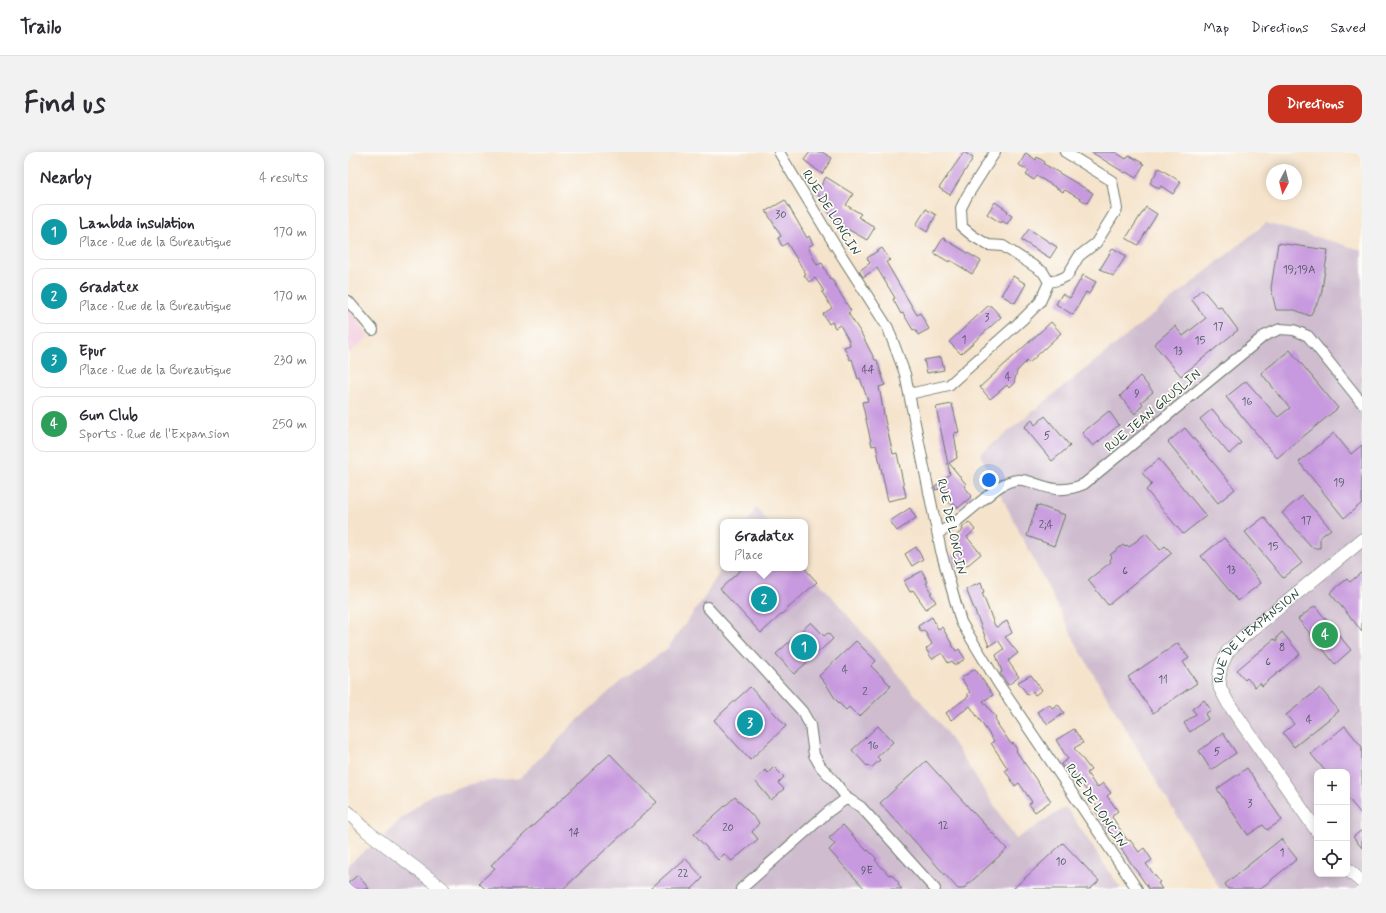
<!DOCTYPE html>
<meta charset="utf-8">
<style>
:root{--surface:#fff;--page:#f2f2f3;--text:#2b2b33;--muted:#7c7c81;--line:#e1e1e2;--accent:#c8321e}
body{margin:0;font-family:Mynerve,sans-serif;background:var(--page);color:var(--text)}
.controls{position:absolute;right:12px;bottom:12px;display:grid;overflow:hidden;border-radius:8px;box-shadow:0 2px 10px #0003}
.controls button{width:36px;height:36px;display:grid;place-items:center;padding:0;border:0;border-bottom:1px solid var(--line);background:var(--surface);color:var(--text);font:20px sans-serif}
.compass{position:absolute;left:918px;top:12px;width:36px;height:36px;border-radius:50%;background:var(--surface);box-shadow:0 2px 10px #0003;rotate:187deg}
.you{position:absolute;left:641px;top:328px;width:14px;height:14px;margin:-10px;border:3px solid #fff;border-radius:50%;background:#1a73e8;box-shadow:0 0 0 6px #1a73e833}
.badge{display:grid;place-items:center;width:26px;height:26px;border-radius:50%;background:var(--accent);color:#fff;font-size:13px;font-weight:700}
.pin{position:absolute;translate:-50% -50%;border:2px solid #fff;box-shadow:0 1px 4px #0006}
.popup{position:absolute;left:372px;top:367px;width:88px;height:52px;box-sizing:border-box;display:grid;place-content:center;border-radius:8px;background:var(--surface);filter:drop-shadow(0 1px 3px #0005);font-size:13px;white-space:nowrap;color:var(--muted)}
.popup b{font-size:15px;color:var(--text)}
.popup::after{content:'';position:absolute;left:50%;top:100%;margin-left:-8px;border:8px solid transparent;border-top-color:var(--surface)}
.list{margin:0;padding:0;list-style:none}
h2{display:flex;justify-content:space-between;align-items:center;height:52px;margin:0;padding:0 16px;font-size:17px}
h2 small{font-size:13px;font-weight:400;color:var(--muted)}
.list li{display:grid;grid-template-columns:26px 1fr auto;gap:12px;align-items:center;box-sizing:border-box;height:56px;margin:0 8px 8px;padding:0 8px;border:1px solid var(--line);border-radius:12px}
.list b{display:block;font-size:15px;white-space:nowrap}
.list p{margin:0;font-size:13px;white-space:nowrap;color:var(--muted)}
.list em{font-size:13px;font-style:normal;color:var(--muted)}
.icon{flex:none;width:22px;height:22px;fill:none;stroke:currentColor;stroke-width:2;stroke-linecap:round;stroke-linejoin:round}
.map{position:relative;flex:none;width:1014px;height:737px;overflow:hidden;border-radius:12px}
header{display:flex;align-items:center;gap:24px;box-sizing:border-box;height:56px;padding:0 20px;background:var(--surface);border-bottom:1px solid var(--line)}
header strong{font-size:19px}
nav{display:flex;gap:22px;margin-inline-start:auto;font-size:14px}
.intro{display:flex;align-items:center;justify-content:space-between;box-sizing:border-box;height:96px;padding:0 24px}
h1{margin:0;font-size:28px}
.button{padding:10px 18px;border-radius:12px;background:var(--accent);color:#fff;font-size:14px;font-weight:700}
main{display:flex;gap:24px;padding:0 24px}
aside{flex:1;background:var(--surface);border-radius:12px;box-shadow:0 2px 10px #0003}
.map>svg:first-child{display:block}
.built{fill:#f3cfe0}
.industrial{fill:#cfbdcf;fill-rule:evenodd}
.building{fill:#c799de}
.lines{fill:none;stroke-linecap:round;stroke-linejoin:round}
.minor-casing{stroke:#6a7769;stroke-width:12}
.tertiary-casing{stroke:#6a7769;stroke-width:14}
.minor{stroke:#fff;stroke-width:10}
.tertiary{stroke:#fff;stroke-width:13}
.labels{text-anchor:middle;dominant-baseline:central;stroke-width:3.5;stroke-linejoin:round;paint-order:stroke}
.number-label{font-size:11px;fill:#49545e}
.street-label{font-size:13px;fill:#1f3d34;stroke:#fdfcf7}
</style>
<header>
<strong>Trailo</strong>
<nav><a>Map</a><a>Directions</a><a>Saved</a></nav>
</header>
<div class="intro"><h1>Find us</h1><a class="button">Directions</a></div>
<main>
<aside>
<h2>Nearby<small>4 results</small></h2>
<ul class="list">
<li><span class="badge" style="background:#0f9aa8">1</span><div><b>Lambda insulation</b><p>Place · Rue de la Bureautique</p></div><em>170 m</em></li>
<li><span class="badge" style="background:#0f9aa8">2</span><div><b>Gradatex</b><p>Place · Rue de la Bureautique</p></div><em>170 m</em></li>
<li><span class="badge" style="background:#0f9aa8">3</span><div><b>Epur</b><p>Place · Rue de la Bureautique</p></div><em>230 m</em></li>
<li><span class="badge" style="background:#2e9e5b">4</span><div><b>Gun Club</b><p>Sports · Rue de l'Expansion</p></div><em>250 m</em></li>
</ul>
</aside>
<div class="map">
<svg width="1014" height="737" viewBox="0 0 1014 737">
<rect width="100%" height="100%" fill="#fdfcf7"/>
<filter id="ink" filterUnits="userSpaceOnUse"><feTurbulence type="fractalNoise" baseFrequency=".025" numOctaves="2"/><feDisplacementMap in="SourceGraphic" scale="8" xChannelSelector="R" yChannelSelector="G"/><feConvolveMatrix kernelMatrix="1 2 1 2 8 2 1 2 1" color-interpolation-filters="sRGB"/></filter>
<filter id="wash" filterUnits="userSpaceOnUse"><feTurbulence type="fractalNoise" baseFrequency=".012" numOctaves="4" result="noise"/><feDisplacementMap in="SourceGraphic" scale="16" xChannelSelector="R" yChannelSelector="G"/><feGaussianBlur stdDeviation="0.9" result="paint"/><feColorMatrix in="noise" values="0 0 0 0 0 0 0 0 0 0 0 0 0 0 0 0 0 1.4 0 .05"/><feComposite in="paint" operator="in"/></filter>
<g filter="url(#wash)">
<rect width="100%" height="100%" fill="#f5e3cb"/>
<path class="built" d="M 0,156 L 21,185 L 0,202 Z"/>
<path class="industrial" d="M 918,71 L 1014,98 L 1014,737 L 872,737 L 732,499 L 632,302 ZM 969,620 L 999,620 L 999,722 L 969,722 Z
M 408,355 L 420,370 L 400,370 Z
M 457,413 L 597,578 L 668,687 L 718,655 L 773,737 L 0,737 L 0,712 L 37,683 L 52,668 L 84,642 L 131,630 L 172,626 L 223,574 L 273,529 L 319,497 L 356,446 L 375,414 L 375,416 L 457,416 Z"/>
<g id="blocks">
<path class="building" d="M 462,0 L 474,0 L 484,6 L 474,22 L 456,8 Z
M 616,0 L 625,6 L 602,43 L 591,36 Z
M 743,0 L 767,0 L 778,7 L 781,3 L 796,12 L 788,26 L 778,20 L 777,21 Z
M 678,1 L 688,8 L 689,5 L 697,10 L 696,12 L 745,41 L 739,51 L 717,38 L 715,40 L 689,24 L 686,28 L 678,23 L 681,19 L 671,13 Z
M 811,16 L 833,30 L 825,42 L 813,34 L 811,37 L 802,31 Z
M 478,25 L 505,42 L 498,53 L 513,62 L 510,65 L 527,75 L 519,88 L 487,70 L 475,51 L 477,48 L 468,42 Z
M 437,48 L 459,86 L 461,84 L 465,92 L 460,95 L 469,113 L 474,111 L 482,127 L 483,126 L 503,159 L 500,161 L 513,181 L 527,208 L 529,208 L 537,233 L 531,235 L 537,268 L 545,302 L 549,301 L 558,345 L 540,349 L 528,293 L 524,294 L 514,250 L 520,249 L 512,226 L 510,227 L 504,207 L 502,208 L 496,195 L 502,193 L 500,187 L 492,173 L 487,176 L 484,170 L 481,172 L 475,162 L 484,156 L 474,140 L 476,139 L 467,126 L 461,130 L 456,123 L 458,122 L 439,91 L 434,94 L 430,86 L 433,84 L 418,59 Z
M 647,50 L 660,59 L 659,61 L 664,64 L 659,72 L 654,69 L 653,71 L 639,62 Z
M 798,55 L 809,62 L 790,93 L 778,86 Z
M 578,57 L 588,63 L 579,80 L 568,73 Z
M 681,77 L 709,95 L 702,106 L 673,88 Z
M 595,86 L 633,109 L 624,122 L 602,108 L 601,110 L 586,101 Z
M 930,91 L 980,98 L 973,144 L 962,164 L 947,158 L 928,158 L 923,136 Z
M 534,96 L 542,108 L 538,110 L 569,163 L 572,161 L 581,177 L 570,183 L 567,177 L 565,178 L 555,161 L 553,162 L 545,147 L 547,146 L 529,116 L 515,125 L 511,119 L 522,111 L 519,106 Z
M 765,96 L 778,104 L 765,124 L 752,117 Z
M 735,123 L 748,130 L 741,142 L 738,140 L 725,163 L 708,152 L 714,142 L 722,146 Z
M 665,124 L 678,132 L 667,151 L 653,143 Z
M 854,137 L 870,156 L 873,155 L 890,178 L 833,224 L 806,192 L 827,174 L 835,184 L 858,166 L 843,147 Z
M 640,154 L 643,154 L 653,165 L 613,202 L 601,190 Z
M 703,170 L 713,181 L 681,211 L 679,209 L 669,219 L 666,231 L 661,236 L 659,233 L 642,247 L 632,235 Z
M 942,198 L 990,256 L 929,306 L 878,245 L 898,229 L 930,265 L 942,256 L 913,221 Z
M 593,205 L 596,218 L 579,221 L 576,208 Z
M 792,224 L 805,240 L 793,250 L 795,252 L 787,262 L 772,244 Z
M 604,252 L 611,280 L 606,281 L 609,300 L 608,300 L 609,306 L 601,311 L 618,332 L 616,334 L 624,344 L 610,356 L 606,352 L 604,353 L 591,337 L 587,338 L 587,335 L 602,322 L 588,255 Z
M 864,257 L 893,291 L 881,302 L 852,267 Z
M 761,259 L 771,273 L 745,294 L 734,281 Z
M 697,264 L 722,294 L 704,309 L 676,275 L 684,268 L 687,273 Z
M 837,276 L 887,337 L 870,351 L 820,290 Z
M 986,281 L 1003,302 L 1014,293 L 1014,351 L 996,366 L 951,310 Z
M 811,307 L 858,364 L 835,382 L 798,338 L 804,332 L 794,321 Z
M 954,344 L 983,377 L 972,385 L 972,396 L 966,396 L 962,393 L 934,361 Z
M 689,353 L 717,363 L 706,394 L 679,384 Z
M 562,356 L 568,366 L 549,379 L 542,369 Z
M 916,365 L 954,411 L 935,426 L 897,380 Z
M 621,370 L 627,378 L 619,385 L 633,402 L 621,412 L 609,417 L 604,403 L 614,399 L 604,387 L 615,378 L 614,376 Z
M 798,381 L 812,398 L 817,394 L 824,401 L 760,453 L 740,428 L 763,410 L 762,408 L 764,405 L 762,403 L 775,393 L 777,395 L 779,393 L 781,395 Z
M 876,386 L 913,431 L 890,449 L 853,404 Z
M 568,395 L 575,407 L 564,414 L 557,402 Z
M 395,416 L 456,416 L 469,430 L 413,481 L 372,437 Z
M 574,419 L 580,430 L 578,431 L 584,440 L 582,441 L 588,450 L 578,457 L 565,438 L 562,440 L 556,429 Z
M 1014,420 L 1014,479 L 982,441 L 999,427 L 1002,430 Z
M 633,431 L 636,440 L 634,441 L 647,474 L 649,475 L 659,469 L 664,481 L 657,485 L 670,501 L 660,509 L 671,525 L 660,533 L 652,521 L 654,520 L 648,503 L 656,497 L 650,488 L 641,494 L 618,437 Z
M 967,454 L 1003,498 L 987,512 L 950,467 Z
M 584,465 L 590,477 L 594,475 L 608,499 L 611,497 L 617,507 L 607,513 L 604,509 L 600,511 L 594,501 L 584,507 L 578,497 L 584,492 L 576,478 L 573,480 L 570,474 Z
M 463,470 L 476,484 L 480,481 L 485,487 L 446,522 L 428,502 Z
M 934,480 L 952,502 L 914,534 L 912,531 L 907,535 L 899,526 L 897,528 L 889,518 L 926,487 L 929,489 L 929,485 Z
M 508,489 L 528,509 L 523,514 L 543,534 L 511,565 L 501,555 L 498,558 L 488,548 L 480,535 L 471,524 Z
M 830,491 L 841,506 L 835,510 L 849,531 L 805,561 L 780,525 Z
M 627,517 L 645,543 L 635,549 L 648,565 L 647,566 L 650,573 L 663,592 L 665,591 L 669,598 L 668,599 L 703,649 L 687,660 L 681,652 L 684,650 L 671,631 L 667,634 L 657,618 L 660,617 L 643,591 L 646,589 L 622,554 L 603,568 L 598,561 L 621,544 L 619,542 L 622,540 L 613,526 Z
M 683,523 L 694,538 L 687,543 L 685,540 L 680,543 L 670,530 Z
M 402,535 L 438,574 L 402,608 L 366,568 Z
M 972,536 L 991,559 L 946,595 L 935,581 L 946,572 L 938,563 Z
M 856,548 L 863,558 L 857,562 L 860,567 L 842,580 L 836,571 L 848,562 L 844,557 Z
M 701,552 L 704,556 L 710,552 L 716,561 L 700,572 L 689,560 Z
M 530,574 L 545,590 L 529,605 L 532,608 L 523,616 L 520,613 L 519,614 L 504,598 Z
M 997,574 L 1014,595 L 1014,663 L 999,645 L 999,620 L 978,620 L 963,602 Z
M 726,577 L 735,591 L 726,596 L 743,618 L 739,621 L 749,636 L 755,631 L 763,641 L 759,644 L 770,659 L 765,663 L 765,664 L 764,665 L 780,689 L 782,688 L 791,700 L 796,696 L 804,708 L 798,712 L 812,730 L 810,731 L 814,737 L 801,737 L 747,659 L 750,656 L 741,642 L 727,623 L 723,625 L 713,612 L 720,607 L 708,588 Z
M 875,581 L 888,601 L 863,618 L 851,599 Z
M 262,602 L 309,650 L 215,737 L 137,737 L 131,731 L 147,716 L 143,713 Z
M 578,609 L 659,697 L 615,737 L 610,737 L 532,651 Z
M 426,615 L 436,625 L 430,631 L 436,637 L 423,648 L 407,629 L 417,618 L 420,621 Z
M 899,616 L 934,668 L 919,678 L 915,673 L 900,683 L 869,637 Z
M 387,645 L 411,671 L 404,680 L 410,687 L 384,709 L 376,702 L 370,708 L 346,682 Z
M 495,673 L 519,699 L 520,698 L 529,707 L 527,708 L 541,723 L 543,722 L 551,731 L 550,733 L 554,737 L 517,737 L 481,698 L 487,692 L 481,686 Z
M 1014,678 L 1014,696 L 1005,685 Z
M 933,687 L 949,707 L 912,737 L 880,737 L 877,732 Z
M 715,691 L 751,729 L 742,737 L 665,737 Z
M 337,706 L 355,726 L 344,737 L 302,737 Z
M 10,723 L 21,737 L 0,737 L 0,731 Z"/>
</g>
</g>
<g filter="url(#ink)">
<use href="#blocks" fill-opacity="0" stroke="#6a7769" stroke-width="1"/>
<g class="lines">
<g class="minor-casing">
<path id="minor" d="M 431,0 L 485,90 L 540,176 L 557,222 L 593,399 L 613,470 L 650,531 L 789,737
M 647,0 L 619,44 L 613,56 L 614,75 L 625,84 L 640,93 L 655,94 L 695,120 L 701,130
M 701,130 L 710,128 L 719,124 L 731,104 L 748,91 L 769,57 L 764,29 L 717,0
M 0,149 L 25,178
M 561,242 L 601,233 L 675,167 L 692,150 L 701,130
M 590,381 L 603,374 L 648,337 C 675,318 682,334 708,337 C 719,338 727,336 736,332 L 916,184 L 932,177 L 946,178 L 960,184 L 1014,251
M 359,455 L 454,559 L 462,573 L 466,603 L 473,615 L 486,629 L 499,646
M 393,737 L 480,660 L 499,646 L 513,655 L 587,737"/>
</g>
<g class="tertiary-casing">
<g id="tertiary">
<path d="M 0,660 L 19,679 L 95,737"/>
<path id="s1" d="M 969,679 L 880,551 L 872,536 L 871,526 L 873,514 L 880,499 L 895,485 L 1014,388"/>
<path d="M 999,717 L 1014,730"/>
</g>
</g>
<use href="#minor" class="minor"/>
<use href="#tertiary" class="tertiary"/>
</g>
</g>
<g class="labels">
<g class="number-label">
<text x="433" y="63">30</text>
<text x="951" y="118">19;19A</text>
<text x="639" y="166">3</text>
<text x="870" y="175">17</text>
<text x="616" y="188">1</text>
<text x="852" y="189">15</text>
<text x="830" y="199">13</text>
<text x="520" y="218">44</text>
<text x="660" y="225">4</text>
<text x="789" y="242">9</text>
<text x="899" y="250">16</text>
<text x="699" y="284">5</text>
<text x="991" y="331">19</text>
<text x="958" y="369">17</text>
<text x="698" y="373">2;4</text>
<text x="925" y="395">15</text>
<text x="883" y="418">13</text>
<text x="777" y="419">6</text>
<text x="934" y="496">8</text>
<text x="920" y="510">6</text>
<text x="497" y="518">4</text>
<text x="815" y="528">11</text>
<text x="517" y="540">2</text>
<text x="961" y="568">4</text>
<text x="525" y="594">16</text>
<text x="869" y="600">5</text>
<text x="902" y="652">3</text>
<text x="595" y="674">12</text>
<text x="380" y="676">20</text>
<text x="226" y="681">14</text>
<text x="934" y="701">1</text>
<text x="713" y="710">10</text>
<text x="519" y="719">9E</text>
<text x="335" y="722">22</text>
</g>
<g class="street-label">
<text transform="translate(483 61) rotate(58)">RUE DE LONCIN</text>
<text transform="translate(805 259) rotate(-40)">RUE JEAN GRUSLIN</text>
<text transform="translate(603 375) rotate(78)">RUE DE LONCIN</text>
<text stroke="none"><textPath href="#s1" startOffset="241">RUE DE L'EXPANSION</textPath></text>
<text transform="translate(748 654) rotate(56)">RUE DE LONCIN</text>
</g>
</g>
</svg>
<div class="controls">
<button>+</button>
<button>−</button>
<button><svg class="icon" aria-label="locate" viewBox="0 0 24 24"><circle cx="12" cy="12" r="6"/><path d="M12 2v4M12 18v4M2 12h4M18 12h4"/></svg></button>
</div>
<svg class="compass" viewBox="-18 -18 36 36"><path d="M0-13l5 13h-10z" fill="#e53935"/><path d="M0 13l5-13h-10z" fill="#7c7c81"/></svg>
<div class="you"></div>
<div class="pin badge" style="left:456px;top:495px;background:#0f9aa8">1</div>
<div class="pin badge" style="left:416px;top:447px;background:#0f9aa8">2</div>
<div class="popup"><b>Gradatex</b>Place</div>
<div class="pin badge" style="left:402px;top:571px;background:#0f9aa8">3</div>
<div class="pin badge" style="left:977px;top:483px;background:#2e9e5b">4</div>
</div>
</main>
